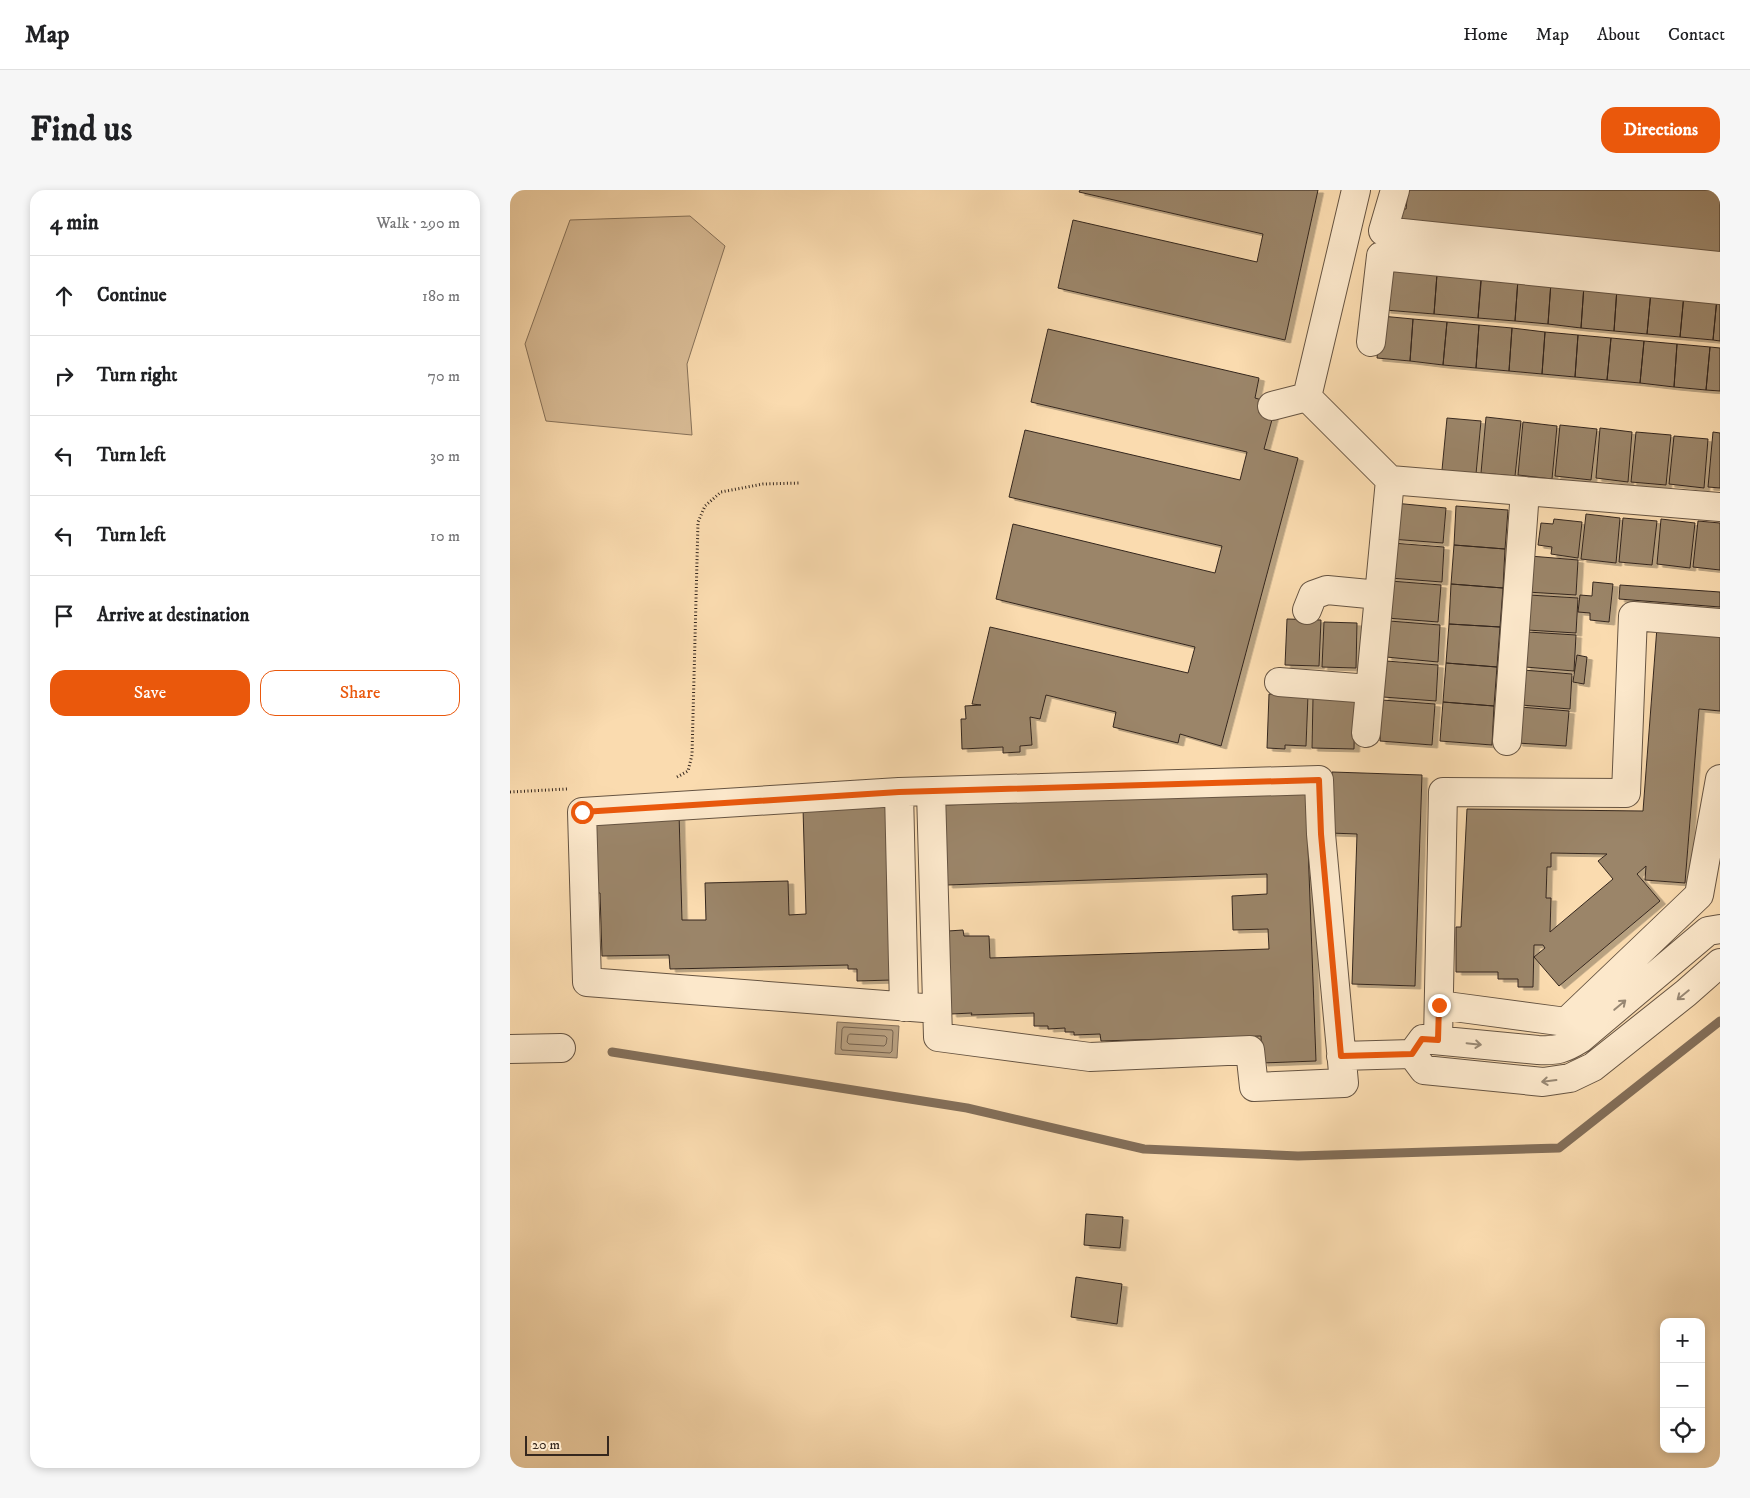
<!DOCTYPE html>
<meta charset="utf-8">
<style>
:root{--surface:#fff;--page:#f6f6f6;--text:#202124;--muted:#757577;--line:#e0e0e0;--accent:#ea580c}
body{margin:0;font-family:"IM FELL DW Pica",serif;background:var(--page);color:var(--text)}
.controls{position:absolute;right:15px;bottom:15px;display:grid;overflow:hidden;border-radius:10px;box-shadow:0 2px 8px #0003}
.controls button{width:45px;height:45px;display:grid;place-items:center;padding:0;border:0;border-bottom:1px solid var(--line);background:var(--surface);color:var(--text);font:25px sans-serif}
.scale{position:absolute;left:15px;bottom:12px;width:84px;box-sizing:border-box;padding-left:5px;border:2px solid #35271e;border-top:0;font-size:14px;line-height:18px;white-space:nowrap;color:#35271e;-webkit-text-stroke:4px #fce8cb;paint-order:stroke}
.stop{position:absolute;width:15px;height:15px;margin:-11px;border:4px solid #ea580c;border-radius:50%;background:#fff}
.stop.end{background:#ea580c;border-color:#fff;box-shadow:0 1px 5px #0008}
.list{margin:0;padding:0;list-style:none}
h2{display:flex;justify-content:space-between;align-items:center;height:65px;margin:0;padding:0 20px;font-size:21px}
h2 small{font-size:16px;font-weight:400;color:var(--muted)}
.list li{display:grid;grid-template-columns:32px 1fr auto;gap:15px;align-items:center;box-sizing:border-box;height:80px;padding:0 20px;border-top:1px solid var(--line)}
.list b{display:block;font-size:19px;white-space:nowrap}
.list em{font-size:16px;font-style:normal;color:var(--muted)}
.actions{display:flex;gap:10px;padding:15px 20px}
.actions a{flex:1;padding:11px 0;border:1px solid var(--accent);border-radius:15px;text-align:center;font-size:18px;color:var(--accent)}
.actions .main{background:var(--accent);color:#fff}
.icon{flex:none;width:28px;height:28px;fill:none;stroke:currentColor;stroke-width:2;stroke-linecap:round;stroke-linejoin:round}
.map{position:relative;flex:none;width:1210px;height:1278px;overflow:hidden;border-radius:15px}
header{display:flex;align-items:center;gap:30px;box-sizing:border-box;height:70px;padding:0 25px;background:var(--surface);border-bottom:1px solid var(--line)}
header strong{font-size:24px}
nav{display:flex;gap:28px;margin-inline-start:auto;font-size:18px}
.intro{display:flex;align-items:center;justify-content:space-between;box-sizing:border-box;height:120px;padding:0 30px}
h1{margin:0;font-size:35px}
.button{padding:12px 22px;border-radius:15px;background:var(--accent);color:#fff;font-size:18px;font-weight:700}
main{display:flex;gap:30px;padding:0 30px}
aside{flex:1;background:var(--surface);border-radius:15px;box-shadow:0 2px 8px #0003}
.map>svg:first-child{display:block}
.green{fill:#d9bc96;stroke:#87725a}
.water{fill:#b79e7e;stroke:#836e58}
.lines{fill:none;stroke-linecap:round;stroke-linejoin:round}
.shore{stroke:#76624e;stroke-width:1}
.stream{stroke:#836e58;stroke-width:9}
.building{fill:#9b8569;stroke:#35271e;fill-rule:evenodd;filter:url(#shadow)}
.street-casing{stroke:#665442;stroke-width:30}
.path{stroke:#35271e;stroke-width:3;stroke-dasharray:1 2.5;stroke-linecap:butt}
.street{stroke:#fce8cb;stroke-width:28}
.oneway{stroke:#988874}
.route{stroke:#ea580c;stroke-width:6}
</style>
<header>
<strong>Map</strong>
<nav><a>Home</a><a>Map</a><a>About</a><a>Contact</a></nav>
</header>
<div class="intro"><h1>Find us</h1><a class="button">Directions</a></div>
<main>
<aside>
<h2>4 min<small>Walk · 290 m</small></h2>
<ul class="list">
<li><svg class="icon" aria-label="ahead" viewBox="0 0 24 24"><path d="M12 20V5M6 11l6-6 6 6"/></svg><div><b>Continue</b></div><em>180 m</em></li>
<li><svg class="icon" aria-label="right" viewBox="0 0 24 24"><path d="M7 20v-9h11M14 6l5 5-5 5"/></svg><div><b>Turn right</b></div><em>70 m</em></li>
<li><svg class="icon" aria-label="left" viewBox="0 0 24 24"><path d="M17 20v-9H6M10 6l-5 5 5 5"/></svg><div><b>Turn left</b></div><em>30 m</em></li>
<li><svg class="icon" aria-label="left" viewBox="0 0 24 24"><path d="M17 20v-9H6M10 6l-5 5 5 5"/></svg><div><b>Turn left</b></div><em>10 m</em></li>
<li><svg class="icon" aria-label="arrive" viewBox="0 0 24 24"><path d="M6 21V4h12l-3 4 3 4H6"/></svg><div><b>Arrive at destination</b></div></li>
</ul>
<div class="actions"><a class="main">Save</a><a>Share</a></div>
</aside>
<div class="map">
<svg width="1210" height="1278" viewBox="0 0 1210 1278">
<defs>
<filter id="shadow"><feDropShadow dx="5.5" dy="3" stdDeviation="0" flood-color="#0004"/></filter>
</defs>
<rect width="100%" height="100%" fill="#fadbaf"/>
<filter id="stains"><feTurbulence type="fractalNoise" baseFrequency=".004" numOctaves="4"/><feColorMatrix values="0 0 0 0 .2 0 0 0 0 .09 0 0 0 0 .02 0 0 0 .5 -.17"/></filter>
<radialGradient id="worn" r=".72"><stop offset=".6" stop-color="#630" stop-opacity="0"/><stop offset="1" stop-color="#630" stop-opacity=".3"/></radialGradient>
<path class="green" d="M 180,26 L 215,56 L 177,174 L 182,245 L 36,231 L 15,154 L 60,30 Z"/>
<path class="water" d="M 327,832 L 389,836 L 387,868 L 325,864 Z"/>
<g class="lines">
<path class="shore" d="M 334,837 L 382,840 L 383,842 L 382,861 L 380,863 L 332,860 L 331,858 L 332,840 Z
M 340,844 L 375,846 L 377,848 L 376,854 L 374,856 L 339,854 L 337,852 L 338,846 Z"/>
<path class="stream" d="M 102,862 L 457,918 L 634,959 L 788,966 L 1049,958 L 1210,831"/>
</g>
<path class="building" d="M 570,0 L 808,0 L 775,150 L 548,98 L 563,30 L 747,72 L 753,44 L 569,2 Z
M 898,0 L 1210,0 L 1210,69 L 890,36 L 893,19 L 896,19 Z
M 878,80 L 927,84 L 924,124 L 875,120 Z
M 972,82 L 1008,89 L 1005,131 L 968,128 Z
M 927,84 L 971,88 L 968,128 L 924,124 Z
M 1008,89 L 1041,92 L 1038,134 L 1005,131 Z
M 1041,92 L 1074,95 L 1071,138 L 1038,134 Z
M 1074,95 L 1107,98 L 1104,141 L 1071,138 Z
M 1107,98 L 1141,101 L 1137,144 L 1104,141 Z
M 1141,101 L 1174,104 L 1170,147 L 1137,144 Z
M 1174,104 L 1207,108 L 1203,150 L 1170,147 Z
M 1207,108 L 1210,108 L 1210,151 L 1203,150 Z
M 871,126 L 903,129 L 900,171 L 867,168 Z
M 903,129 L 937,132 L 933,175 L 900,171 Z
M 937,132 L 969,135 L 966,178 L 933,175 Z
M 969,135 L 1002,138 L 999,181 L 966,178 Z
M 1002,138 L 1035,142 L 1032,184 L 999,181 Z
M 538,139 L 749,188 L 745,208 L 752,210 L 749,223 L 763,226 L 754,259 L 788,268 L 711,556 L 670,544 L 668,553 L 603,537 L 606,522 L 536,505 L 530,529 L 520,527 L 522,555 L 510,556 L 510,562 L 493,563 L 493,557 L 452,559 L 451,529 L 456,529 L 455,516 L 471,515 L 462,514 L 480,437 L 678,483 L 685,457 L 486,409 L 503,334 L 705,383 L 712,356 L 499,307 L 515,240 L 730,290 L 737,262 L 521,212 Z
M 1035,142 L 1068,145 L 1065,187 L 1032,184 Z
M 1068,145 L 1101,148 L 1097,190 L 1065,187 Z
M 1101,148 L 1134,151 L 1130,193 L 1097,190 Z
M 1134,151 L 1167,154 L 1164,197 L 1130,193 Z
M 1167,154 L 1200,157 L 1196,200 L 1164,197 Z
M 1200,157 L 1210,158 L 1210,201 L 1196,200 Z
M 976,227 L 1011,231 L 1005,286 L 971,283 Z
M 937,228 L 971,231 L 966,284 L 932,280 Z
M 1013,232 L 1047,236 L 1042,289 L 1008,285 Z
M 1050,235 L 1087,239 L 1081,290 L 1045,286 Z
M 1090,238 L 1122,242 L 1118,292 L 1086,288 Z
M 1126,242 L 1161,245 L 1156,295 L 1121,292 Z
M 1203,242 L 1210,243 L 1210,298 L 1198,297 Z
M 1164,246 L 1198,249 L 1194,298 L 1159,294 Z
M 884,313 L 936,318 L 933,353 L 881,349 Z
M 946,316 L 998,320 L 995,359 L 944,355 Z
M 1076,324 L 1110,328 L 1106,373 L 1071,369 Z
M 1113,328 L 1147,331 L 1142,375 L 1109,372 Z
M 1044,329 L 1072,332 L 1068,368 L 1041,364 L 1042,357 L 1028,355 L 1031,333 L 1043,334 Z
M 1151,329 L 1185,333 L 1180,378 L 1147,374 Z
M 1188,331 L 1210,333 L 1210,380 L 1183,377 Z
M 882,353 L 934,357 L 932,392 L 880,388 Z
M 944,355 L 995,359 L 993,398 L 941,394 Z
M 1020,366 L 1068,370 L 1066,405 L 1017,402 Z
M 880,391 L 931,395 L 928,432 L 877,428 Z
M 1083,392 L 1103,394 L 1099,432 L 1080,430 L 1080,423 L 1068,422 L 1070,405 L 1082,406 Z
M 941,394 L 993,398 L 990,437 L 939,434 Z
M 1110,395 L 1210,402 L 1210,417 L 1109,409 Z
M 1019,405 L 1068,408 L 1066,443 L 1017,440 Z
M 777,429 L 811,430 L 809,476 L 775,475 Z
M 879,431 L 930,435 L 928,472 L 876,467 Z
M 814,432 L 847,433 L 846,478 L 812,477 Z
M 939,434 L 990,437 L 987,477 L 936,473 Z
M 1147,437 L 1210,442 L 1210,521 L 1189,519 L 1175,693 L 1135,690 L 1136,676 L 1127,684 L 1150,711 L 1049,796 L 1024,767 L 1035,758 L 1033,755 L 1024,755 L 1023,797 L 1008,797 L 1008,789 L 988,789 L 988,782 L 946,782 L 946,737 L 951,737 L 957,619 L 1133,621 ZM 1041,663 L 1097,664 L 1088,671 L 1103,689 L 1040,742 L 1041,708 L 1036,708 L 1037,677 L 1041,677 Z
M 1018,442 L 1066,445 L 1064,481 L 1015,477 Z
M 1067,465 L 1077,467 L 1074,494 L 1063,492 Z
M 876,471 L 928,475 L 926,511 L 873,507 Z
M 936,473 L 987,477 L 984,516 L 933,512 Z
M 1013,480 L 1062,484 L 1060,519 L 1011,515 Z
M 759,504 L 798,505 L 796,556 L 775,555 L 775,559 L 757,558 Z
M 803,508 L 845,509 L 844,559 L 802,558 Z
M 872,510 L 925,514 L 922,555 L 870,551 Z
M 933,512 L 984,516 L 982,555 L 930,551 Z
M 1010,517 L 1059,521 L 1056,556 L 1007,553 Z
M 822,582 L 912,585 L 905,796 L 842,794 L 847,644 L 820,643 Z
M 796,602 L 806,871 L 752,873 L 751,846 L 591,851 L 590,844 L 564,845 L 564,842 L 555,842 L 555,838 L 538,839 L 538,836 L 524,836 L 524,823 L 461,825 L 462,823 L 441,824 L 438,741 L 453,740 L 454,746 L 479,746 L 480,768 L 759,759 L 758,739 L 723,740 L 722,706 L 757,704 L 757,684 L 437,695 L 434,615 Z
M 377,616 L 382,790 L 347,791 L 347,779 L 338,779 L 338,775 L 160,779 L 159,765 L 92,766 L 90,703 L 86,703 L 84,626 L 169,623 L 172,730 L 196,730 L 195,693 L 278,691 L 279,725 L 296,724 L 293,618 Z
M 576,1024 L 613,1027 L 610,1058 L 574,1055 Z
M 566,1087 L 612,1094 L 607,1134 L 561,1127 Z"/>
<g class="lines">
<g class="street-casing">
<path id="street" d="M 885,0 L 873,41 L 1210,76
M 861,152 L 871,66 L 1210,100
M 797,207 L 880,290 L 1210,317
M 762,216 L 797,207 L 846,0
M 797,420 L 803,405 L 817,400 L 869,405
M 769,492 L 860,499
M 856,543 L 880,290
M 997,551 L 1015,301
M 389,602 L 394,817
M 421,602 L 428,847 L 580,867 L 740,860 L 744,897 L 834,893 L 811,644 L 809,590 L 389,602 L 72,622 L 77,792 L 427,819
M 1210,739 L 1198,741 L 1070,849 C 1054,859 1047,861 1028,860 L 913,849 L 902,864 L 914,880 L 1033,892 L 1060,888 L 1083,877 L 1176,803 L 1210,773
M 929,815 L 1056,832 L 1189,705 L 1210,589
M 928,850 L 933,602 L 1116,603 L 1123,426 L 1210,433
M 0,859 L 51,858
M 831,866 L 902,864"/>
</g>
<path class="path" d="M 167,587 L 178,581 L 182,565 L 188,332 L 195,316 L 211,302 L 253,294 L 290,293
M 0,602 L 57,599"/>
<use href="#street" class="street"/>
</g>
<defs><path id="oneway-shaft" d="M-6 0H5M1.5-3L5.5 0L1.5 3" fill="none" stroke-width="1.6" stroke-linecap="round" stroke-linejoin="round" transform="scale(1.25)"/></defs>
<g class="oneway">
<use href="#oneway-shaft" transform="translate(1173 805) rotate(141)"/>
<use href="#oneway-shaft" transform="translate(1110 815) rotate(-40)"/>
<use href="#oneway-shaft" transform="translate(964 854) rotate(6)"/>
<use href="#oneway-shaft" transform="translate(1039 891) rotate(173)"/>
</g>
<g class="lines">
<path class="route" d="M 72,622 L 389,602 L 809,590 L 811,644 L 831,866 L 902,864 L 912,849 L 928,850 L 929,815"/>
</g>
<rect width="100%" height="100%" filter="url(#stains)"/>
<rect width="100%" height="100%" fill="url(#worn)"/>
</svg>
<div class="controls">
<button>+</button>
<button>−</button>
<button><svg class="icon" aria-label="locate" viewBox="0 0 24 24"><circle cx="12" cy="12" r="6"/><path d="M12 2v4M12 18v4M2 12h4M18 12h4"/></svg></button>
</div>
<div class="scale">20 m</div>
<div class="stop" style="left:72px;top:622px"></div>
<div class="stop end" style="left:929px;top:815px"></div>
</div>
</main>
